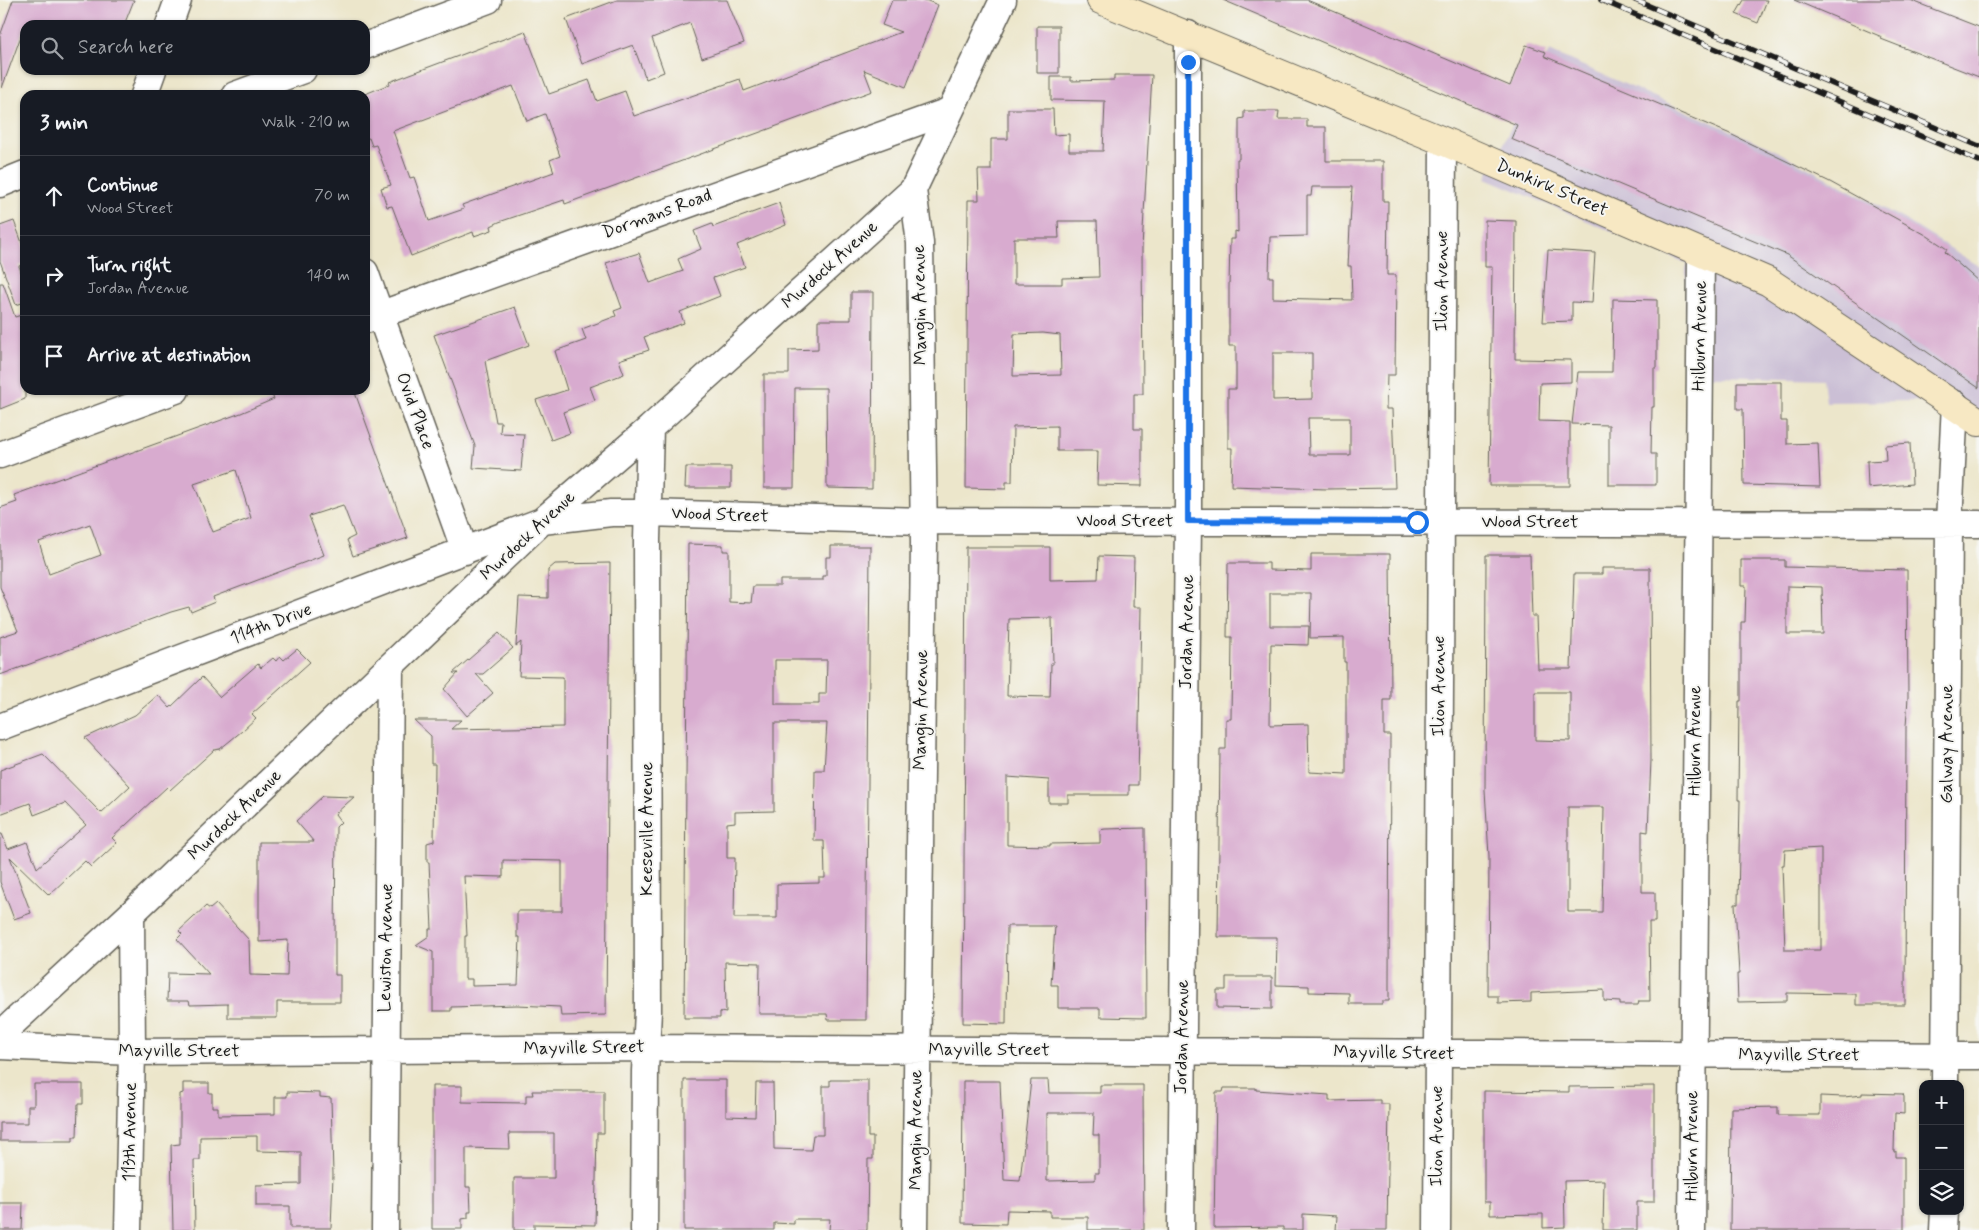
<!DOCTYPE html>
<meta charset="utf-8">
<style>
:root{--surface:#171b24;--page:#242831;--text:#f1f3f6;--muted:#9ea1a6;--line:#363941}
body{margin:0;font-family:Mynerve,sans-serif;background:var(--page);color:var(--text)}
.controls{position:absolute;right:15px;bottom:15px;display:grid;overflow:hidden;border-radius:10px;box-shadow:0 1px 4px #0004}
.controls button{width:45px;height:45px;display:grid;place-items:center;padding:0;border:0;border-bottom:1px solid var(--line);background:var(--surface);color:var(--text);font:25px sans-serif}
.stop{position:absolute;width:15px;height:15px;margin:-11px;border:4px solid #1a73e8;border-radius:50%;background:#fff}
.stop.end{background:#1a73e8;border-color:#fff;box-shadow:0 1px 5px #0008}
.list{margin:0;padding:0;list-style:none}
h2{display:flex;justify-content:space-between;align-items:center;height:65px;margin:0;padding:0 20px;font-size:21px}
h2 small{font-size:16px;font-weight:400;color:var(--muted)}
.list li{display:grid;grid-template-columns:32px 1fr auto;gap:15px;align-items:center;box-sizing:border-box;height:80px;padding:0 20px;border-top:1px solid var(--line)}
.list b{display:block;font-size:19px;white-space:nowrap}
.list p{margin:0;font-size:16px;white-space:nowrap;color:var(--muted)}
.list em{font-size:16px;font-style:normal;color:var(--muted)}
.icon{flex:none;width:28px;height:28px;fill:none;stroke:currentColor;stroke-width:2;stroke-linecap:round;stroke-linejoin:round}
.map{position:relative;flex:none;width:1979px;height:1230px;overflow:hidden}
.search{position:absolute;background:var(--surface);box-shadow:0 1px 4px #0004;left:20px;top:20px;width:350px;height:55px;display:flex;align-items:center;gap:12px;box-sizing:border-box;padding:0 18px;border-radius:15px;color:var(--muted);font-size:19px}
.panel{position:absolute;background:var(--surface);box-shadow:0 1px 4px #0004;left:20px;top:90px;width:350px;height:305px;border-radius:15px}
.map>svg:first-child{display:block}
.industrial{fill:#cbbfd5}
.building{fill:#d8abcf;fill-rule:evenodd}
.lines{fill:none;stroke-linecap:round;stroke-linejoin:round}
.street-casing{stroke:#656359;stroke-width:29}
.secondary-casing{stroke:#656359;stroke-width:30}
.street{stroke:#fff;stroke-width:26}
.secondary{stroke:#f7e8c3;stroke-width:28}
.rail-casing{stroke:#1c1c1c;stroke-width:5.5}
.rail{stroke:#f6f6f2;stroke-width:4;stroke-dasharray:11;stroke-linecap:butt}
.route{stroke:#1a73e8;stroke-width:6}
.labels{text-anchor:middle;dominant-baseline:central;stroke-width:4;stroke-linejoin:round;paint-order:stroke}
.street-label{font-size:18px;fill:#1c1c1c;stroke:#f6f6f2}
</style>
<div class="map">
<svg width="1979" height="1230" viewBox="0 0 1979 1230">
<rect width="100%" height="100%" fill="#f6f6f2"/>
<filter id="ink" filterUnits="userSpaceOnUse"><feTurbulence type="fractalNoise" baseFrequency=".02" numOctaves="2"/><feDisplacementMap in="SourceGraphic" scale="10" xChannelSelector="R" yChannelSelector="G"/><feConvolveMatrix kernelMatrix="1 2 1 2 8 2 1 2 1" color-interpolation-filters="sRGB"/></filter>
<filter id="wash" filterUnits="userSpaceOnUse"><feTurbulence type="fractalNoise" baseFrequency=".0096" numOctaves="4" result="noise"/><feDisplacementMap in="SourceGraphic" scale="20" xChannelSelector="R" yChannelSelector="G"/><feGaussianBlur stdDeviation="1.12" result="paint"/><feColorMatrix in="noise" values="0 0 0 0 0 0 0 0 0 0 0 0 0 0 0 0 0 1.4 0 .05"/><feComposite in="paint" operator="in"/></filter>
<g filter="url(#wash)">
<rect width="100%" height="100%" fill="#ece6cb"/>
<path class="industrial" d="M 1549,51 L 1771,148 L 1905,220 L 1979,266 L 1979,437 L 1926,401 L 1826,402 L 1823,379 L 1685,375 L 1686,263 L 1486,178 Z"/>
<g id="blocks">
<path class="building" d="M 13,0 L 134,0 L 124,25 L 25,25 L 2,88 L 0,36 Z
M 617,0 L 727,0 L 744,43 L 702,58 L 690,23 L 652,38 L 664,72 L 646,79 L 633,45 L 582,64 L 566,19 Z
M 892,0 L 925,0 L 938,5 L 906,87 L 864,70 L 872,91 L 565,204 L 564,200 L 499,222 L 491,226 L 492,230 L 474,236 L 473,232 L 411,256 L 392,206 L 387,207 L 381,188 L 391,185 L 376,145 L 372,146 L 369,138 L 365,139 L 365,94 L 390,84 L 389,82 L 525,31 L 549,94 L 589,80 L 597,101 L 625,91 L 634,116 L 740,79 L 744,91 L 901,32 L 882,25 ZM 513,86 L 527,121 L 545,114 L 560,156 L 550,160 L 554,172 L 470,202 L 462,205 L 464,209 L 429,221 L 414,177 L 410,178 L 393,131 Z
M 1223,0 L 1307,0 L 1510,86 L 1526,45 L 1546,52 L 1544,56 L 1728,133 L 1830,182 L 1926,235 L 1947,249 L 1945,252 L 1979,282 L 1979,388 L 1787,255 L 1511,139 L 1517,125 Z
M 1744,0 L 1767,0 L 1758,23 L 1736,14 Z
M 1794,0 L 1910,0 L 1966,22 L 1979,27 L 1979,77 L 1881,39 L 1882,37 Z
M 1037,26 L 1059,26 L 1059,73 L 1037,73 Z
M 1114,75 L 1152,75 L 1142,248 L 1143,394 L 1134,394 L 1134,429 L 1142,429 L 1142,486 L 1097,485 L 1098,451 L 1057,451 L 1057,426 L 1013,427 L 1012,482 L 1006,482 L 1006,489 L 966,488 L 968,200 L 979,200 L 978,170 L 991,170 L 991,139 L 1008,139 L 1008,109 L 1053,109 L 1054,135 L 1069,134 L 1069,151 L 1103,151 L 1105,101 L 1051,100 L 1051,77 L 1071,77 L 1071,81 L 1114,80 ZM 1058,221 L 1097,221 L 1099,277 L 1062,278 L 1062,284 L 1014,284 L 1014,238 L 1059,238 ZM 1043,333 L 1060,335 L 1061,375 L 1013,376 L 1014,334 Z
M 1244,111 L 1279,111 L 1278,119 L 1307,119 L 1307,127 L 1326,127 L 1326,161 L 1383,161 L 1383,201 L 1388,201 L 1387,275 L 1396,275 L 1395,375 L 1387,375 L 1386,409 L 1392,409 L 1395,488 L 1327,489 L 1231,486 L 1232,448 L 1228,448 L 1228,389 L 1236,389 L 1236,346 L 1229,346 L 1229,288 L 1230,239 L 1235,239 L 1235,231 L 1238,232 L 1237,159 L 1239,159 L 1239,119 L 1244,118 ZM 1312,187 L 1352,187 L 1348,266 L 1351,266 L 1352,300 L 1273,298 L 1273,277 L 1269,277 L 1270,237 L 1307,236 L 1307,196 L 1311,196 ZM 1273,353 L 1312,353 L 1312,399 L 1273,400 ZM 1308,418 L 1350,418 L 1350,455 L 1309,455 Z
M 779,203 L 786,225 L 737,245 L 745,267 L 713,278 L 720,296 L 680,312 L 684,323 L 644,337 L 649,350 L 619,360 L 624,374 L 590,387 L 595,400 L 563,412 L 570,433 L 551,440 L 536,400 L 567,390 L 555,351 L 586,340 L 582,329 L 616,316 L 614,311 L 622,308 L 606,263 L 639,253 L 650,283 L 683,271 L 678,259 L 701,249 L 694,231 L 712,224 L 713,227 Z
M 1485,220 L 1516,221 L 1515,359 L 1571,360 L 1571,382 L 1540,383 L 1539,421 L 1570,422 L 1570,486 L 1489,486 L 1492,267 L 1485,267 Z
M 14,221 L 25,251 L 25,264 L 19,266 L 25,283 L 25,302 L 16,305 L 0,261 L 0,226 Z
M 1548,250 L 1595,253 L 1592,303 L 1572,302 L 1572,321 L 1543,322 Z
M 0,283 L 3,283 L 15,317 L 25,314 L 25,399 L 0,409 Z
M 851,292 L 873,292 L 872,489 L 827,488 L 826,388 L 795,388 L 794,488 L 764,488 L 764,374 L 789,374 L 789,350 L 818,349 L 818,320 L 851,320 Z
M 1613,299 L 1657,300 L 1657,368 L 1654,368 L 1654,407 L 1652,407 L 1651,454 L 1656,454 L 1656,485 L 1609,485 L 1609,425 L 1572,424 L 1578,372 L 1612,372 Z
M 515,307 L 529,345 L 485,361 L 496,422 L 501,422 L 500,433 L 524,434 L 521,471 L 473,468 L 475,446 L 434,335 Z
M 1737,382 L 1781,382 L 1781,421 L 1787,421 L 1787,444 L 1818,443 L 1820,487 L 1744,485 L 1743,409 L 1737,409 Z
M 285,390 L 354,390 L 408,538 L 353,556 L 347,540 L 355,536 L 343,505 L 309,516 L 324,555 L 213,597 L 215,602 L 191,612 L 189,607 L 171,612 L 0,675 L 0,637 L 18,631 L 0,587 L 0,508 L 17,502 L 14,495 L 241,413 L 274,399 L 272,395 ZM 236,470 L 251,518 L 213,532 L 194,484 ZM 90,524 L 101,555 L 49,574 L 39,542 Z
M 1910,443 L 1912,484 L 1868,488 L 1867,461 L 1886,460 L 1885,445 Z
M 686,467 L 731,467 L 731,488 L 685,488 Z
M 688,544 L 723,545 L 723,551 L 729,551 L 729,602 L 751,603 L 753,586 L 780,586 L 780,580 L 823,580 L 823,576 L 826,576 L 826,557 L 831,557 L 831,546 L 870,546 L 866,1020 L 828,1020 L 827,1014 L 759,1014 L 760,963 L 725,962 L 726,1013 L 720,1012 L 720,1018 L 684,1018 ZM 775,660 L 827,660 L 826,694 L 819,694 L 819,704 L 775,704 ZM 774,723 L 827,723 L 824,770 L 815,770 L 814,841 L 824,841 L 825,878 L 819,878 L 819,883 L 777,884 L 777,918 L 734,918 L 735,858 L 727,858 L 727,823 L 735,822 L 735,812 L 774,811 Z
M 966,547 L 1050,547 L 1050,580 L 1098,579 L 1099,556 L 1134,557 L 1133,607 L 1141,607 L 1138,785 L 1129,785 L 1129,795 L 1068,795 L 1068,803 L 1049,803 L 1049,780 L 1007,777 L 1007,845 L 1050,846 L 1050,844 L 1100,843 L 1100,830 L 1105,829 L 1145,828 L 1146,1018 L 1100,1017 L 1100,1008 L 1058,1008 L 1058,985 L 1051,985 L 1055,926 L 1007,926 L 1006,1024 L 963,1023 ZM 1052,618 L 1053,664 L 1051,664 L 1050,697 L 1007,696 L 1009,619 Z
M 1311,554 L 1390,554 L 1391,700 L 1384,700 L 1384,735 L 1390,735 L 1389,984 L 1389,1001 L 1382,1001 L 1382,1004 L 1349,1004 L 1349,993 L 1309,992 L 1309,986 L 1276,985 L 1277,937 L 1218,937 L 1220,749 L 1226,749 L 1226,719 L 1231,719 L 1232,637 L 1227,637 L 1228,563 L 1269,563 L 1269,570 L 1311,571 ZM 1270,593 L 1311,593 L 1310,638 L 1344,637 L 1344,662 L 1346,662 L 1346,774 L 1309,772 L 1308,724 L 1270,725 L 1271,644 L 1308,645 L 1309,626 L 1270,626 Z
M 1486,555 L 1530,555 L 1532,616 L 1536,616 L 1538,669 L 1571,669 L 1574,574 L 1602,574 L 1602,568 L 1650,568 L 1651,760 L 1648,832 L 1642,831 L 1642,892 L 1655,892 L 1655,922 L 1649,922 L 1650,1001 L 1639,1001 L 1638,1005 L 1620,1005 L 1620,1002 L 1604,1001 L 1604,990 L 1531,993 L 1531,1002 L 1498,1003 L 1498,996 L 1488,996 L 1489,856 L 1485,790 ZM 1535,692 L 1570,692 L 1570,741 L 1535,740 ZM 1568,807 L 1604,807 L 1602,912 L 1568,912 Z
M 1741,560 L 1785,560 L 1785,567 L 1907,570 L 1908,697 L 1906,727 L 1905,1005 L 1856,1005 L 1856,994 L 1787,993 L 1787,1001 L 1738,1002 L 1737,974 L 1739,974 L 1735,904 L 1738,904 L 1740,800 L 1738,800 L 1739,701 L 1741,701 L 1741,622 L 1745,622 L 1746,586 L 1741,586 ZM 1787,586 L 1822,587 L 1823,634 L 1787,634 ZM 1821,848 L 1821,950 L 1785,950 L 1782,865 L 1784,865 L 1785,850 Z
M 610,563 L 606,1015 L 561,1016 L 560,1007 L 517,1005 L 451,1007 L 451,1011 L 433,1011 L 433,952 L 416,945 L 429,936 L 429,929 L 432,929 L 429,862 L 427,862 L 427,843 L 434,841 L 435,764 L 431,764 L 431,736 L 414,720 L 461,720 L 451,729 L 563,727 L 563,677 L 519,676 L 521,642 L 516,646 L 519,597 L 548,598 L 548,570 L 555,564 ZM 503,860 L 562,861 L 562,911 L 517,911 L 517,937 L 520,937 L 518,985 L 472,986 L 472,979 L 465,979 L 465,936 L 467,936 L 464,876 L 503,877 Z
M 499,633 L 513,648 L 483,674 L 476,674 L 493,693 L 467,716 L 444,689 L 458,673 L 453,673 Z
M 297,649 L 310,662 L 252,714 L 256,718 L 242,731 L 220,749 L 214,750 L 170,790 L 167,787 L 112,838 L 117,843 L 91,867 L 85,861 L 49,895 L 10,857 L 31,913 L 14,919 L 0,882 L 0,834 L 2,834 L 8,849 L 27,842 L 37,868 L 86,825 L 65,803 L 34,815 L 30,803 L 0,814 L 0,770 L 43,754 L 101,813 L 130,786 L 85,738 L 135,715 L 158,695 L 170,708 L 202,677 L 220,697 L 258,664 L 261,668 L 273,658 L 276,661 L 280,656 L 284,660 Z
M 323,796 L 354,797 L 335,814 L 341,822 L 336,827 L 335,937 L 335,975 L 340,975 L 340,1002 L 277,1002 L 277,1018 L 228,1018 L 228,1004 L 190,1005 L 189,1001 L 167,1001 L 168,973 L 209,974 L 177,939 L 182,934 L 179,931 L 206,906 L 210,909 L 216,904 L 249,940 L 250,975 L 287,976 L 288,940 L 259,942 L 259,842 L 314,842 L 296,821 Z
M 1226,977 L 1272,977 L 1272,1009 L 1217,1008 L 1217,990 L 1226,990 Z
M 684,1080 L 726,1080 L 726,1116 L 755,1117 L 756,1083 L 773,1083 L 774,1149 L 811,1150 L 813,1135 L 823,1135 L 823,1086 L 830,1086 L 830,1080 L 868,1080 L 868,1137 L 873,1137 L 873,1159 L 868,1159 L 867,1230 L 829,1230 L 830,1219 L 794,1219 L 794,1224 L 774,1223 L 774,1230 L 684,1230 Z
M 1031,1080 L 1048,1080 L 1049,1093 L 1100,1093 L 1100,1085 L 1143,1085 L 1144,1230 L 1088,1230 L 1088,1217 L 1050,1217 L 1050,1211 L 1007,1210 L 1006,1224 L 962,1223 L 963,1081 L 1000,1081 L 1004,1180 L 1020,1181 ZM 1047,1113 L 1094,1113 L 1093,1135 L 1099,1135 L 1099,1173 L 1095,1173 L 1095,1180 L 1047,1181 Z
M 183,1083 L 209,1083 L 209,1093 L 212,1093 L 212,1107 L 218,1107 L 218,1115 L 275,1114 L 275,1097 L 287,1097 L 287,1092 L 320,1093 L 320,1097 L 331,1098 L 333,1175 L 331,1228 L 290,1228 L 290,1206 L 256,1206 L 256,1185 L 301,1184 L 301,1152 L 257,1151 L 257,1136 L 200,1137 L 200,1160 L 194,1160 L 195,1230 L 173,1230 L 171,1145 L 180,1144 L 180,1094 L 183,1093 Z
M 34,1084 L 83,1084 L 83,1104 L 78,1104 L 77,1137 L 73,1137 L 73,1141 L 0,1141 L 0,1123 L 28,1123 L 28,1106 L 34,1106 Z
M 432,1086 L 462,1086 L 462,1102 L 526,1103 L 526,1095 L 533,1095 L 532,1091 L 604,1091 L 604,1133 L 597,1133 L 595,1225 L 534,1224 L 534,1230 L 514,1230 L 514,1178 L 554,1178 L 554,1133 L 509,1133 L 510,1149 L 466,1148 L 466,1187 L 470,1187 L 471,1212 L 468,1212 L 468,1218 L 462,1219 L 462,1229 L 432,1229 Z
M 1654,1086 L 1654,1202 L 1637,1202 L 1637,1230 L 1603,1230 L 1604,1180 L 1564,1181 L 1565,1227 L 1543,1228 L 1543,1214 L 1490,1215 L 1490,1202 L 1484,1202 L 1484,1091 L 1569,1092 L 1569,1087 Z
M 1224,1088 L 1256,1088 L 1256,1090 L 1329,1095 L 1329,1101 L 1380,1100 L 1380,1104 L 1389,1104 L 1387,1230 L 1336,1230 L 1337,1216 L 1303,1214 L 1303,1230 L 1283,1230 L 1283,1227 L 1214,1228 L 1216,1092 L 1223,1092 Z
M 1862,1093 L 1903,1094 L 1904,1097 L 1904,1114 L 1895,1113 L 1894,1151 L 1896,1151 L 1896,1157 L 1904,1157 L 1904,1230 L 1730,1230 L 1731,1108 L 1778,1107 L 1778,1115 L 1820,1115 L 1820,1096 L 1844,1097 L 1862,1095 Z
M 0,1203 L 23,1203 L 22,1230 L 0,1230 Z"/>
</g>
</g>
<g filter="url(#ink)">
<use href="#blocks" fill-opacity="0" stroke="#656359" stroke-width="1"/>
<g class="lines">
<g class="street-casing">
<path id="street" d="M 169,25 L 178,0
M 365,46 L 488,0
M 144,95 L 153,70
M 235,95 L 303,70
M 0,184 L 25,174
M 913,190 L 920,243 L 924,543 L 915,1230
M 365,272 L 465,551
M 365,320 L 949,111
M 0,455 L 176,390
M 0,727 L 542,521 L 611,513 L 647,513 L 923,521 L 1979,524
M 0,1035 L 131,914 L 542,521 L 650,428 L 913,190 L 1003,0
M 0,1046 L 132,1052 L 646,1048 L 1979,1056
M 1945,1084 L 1949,523 L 1955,404
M 128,1230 L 132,1052 L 131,914
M 385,1230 L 390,667
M 644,1230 L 645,1071 L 648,1011 L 647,540 L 650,428
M 1181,1230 L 1188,521 L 1188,34
M 1437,1230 L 1443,141
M 1692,1230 L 1701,253
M 1943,1230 L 1944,1211"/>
</g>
<g class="secondary-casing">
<path id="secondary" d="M 1101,0 L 1443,141 L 1769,282 L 1979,422"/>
</g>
<use href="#street" class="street"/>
<use href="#secondary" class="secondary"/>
<g class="rail-casing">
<path id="rail" d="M 1601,0 L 1979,161
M 1635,0 L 1979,146"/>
</g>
<use href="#rail" class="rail"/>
</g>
</g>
<g class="lines" filter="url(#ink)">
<path class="route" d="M 1188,62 L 1188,521 L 1417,522"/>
</g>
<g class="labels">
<g class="street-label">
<text transform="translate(1552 188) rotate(23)">Dunkirk Street</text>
<text transform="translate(657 214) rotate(-20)">Dormans Road</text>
<text transform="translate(830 265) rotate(-42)">Murdock Avenue</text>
<text transform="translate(1442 281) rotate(-90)">Ilion Avenue</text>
<text transform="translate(920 305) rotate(-91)">Mangin Avenue</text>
<text transform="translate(1700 336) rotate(-89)">Hilburn Avenue</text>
<text transform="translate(415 411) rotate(70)">Ovid Place</text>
<text transform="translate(720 515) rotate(2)">Wood Street</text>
<text x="1125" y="521">Wood Street</text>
<text x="1530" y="522">Wood Street</text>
<text transform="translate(528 536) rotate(-43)">Murdock Avenue</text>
<text transform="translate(271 624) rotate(-21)">114th Drive</text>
<text transform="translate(1187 632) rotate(-89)">Jordan Avenue</text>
<text transform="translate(1439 686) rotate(-90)">Ilion Avenue</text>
<text transform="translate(921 710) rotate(-89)">Mangin Avenue</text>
<text transform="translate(1695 741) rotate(-90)">Hilburn Avenue</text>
<text transform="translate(1947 744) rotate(-90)">Galway Avenue</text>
<text transform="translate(235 815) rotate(-44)">Murdock Avenue</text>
<text transform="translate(647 829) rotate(-90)">Keeseville Avenue</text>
<text transform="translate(386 948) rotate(-89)">Lewiston Avenue</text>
<text transform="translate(1182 1037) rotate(-89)">Jordan Avenue</text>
<text transform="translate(584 1048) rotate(-1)">Mayville Street</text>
<text x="989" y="1050">Mayville Street</text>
<text x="179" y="1051">Mayville Street</text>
<text transform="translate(1394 1053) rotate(1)">Mayville Street</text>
<text x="1799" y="1055">Mayville Street</text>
<text transform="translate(916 1130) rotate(-90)">Mangin Avenue</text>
<text transform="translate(130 1132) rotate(-89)">113th Avenue</text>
<text transform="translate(1437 1136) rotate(-90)">Ilion Avenue</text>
<text transform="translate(1692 1146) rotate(-90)">Hilburn Avenue</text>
</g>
</g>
</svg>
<div class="controls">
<button>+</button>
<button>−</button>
<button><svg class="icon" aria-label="layers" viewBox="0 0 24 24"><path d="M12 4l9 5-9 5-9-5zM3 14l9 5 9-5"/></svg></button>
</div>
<div class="stop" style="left:1417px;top:522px"></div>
<div class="stop end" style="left:1188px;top:62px"></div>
<div class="search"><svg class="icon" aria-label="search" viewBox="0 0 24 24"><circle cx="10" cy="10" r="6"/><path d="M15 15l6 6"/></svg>Search here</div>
<section class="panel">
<h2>3 min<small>Walk · 210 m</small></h2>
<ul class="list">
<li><svg class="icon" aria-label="ahead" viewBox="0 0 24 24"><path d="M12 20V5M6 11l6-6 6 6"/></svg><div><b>Continue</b><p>Wood Street</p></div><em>70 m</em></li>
<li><svg class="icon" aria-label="right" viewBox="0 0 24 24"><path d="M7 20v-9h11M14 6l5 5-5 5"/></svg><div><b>Turn right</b><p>Jordan Avenue</p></div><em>140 m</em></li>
<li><svg class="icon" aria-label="arrive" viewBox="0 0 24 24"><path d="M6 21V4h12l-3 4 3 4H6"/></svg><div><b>Arrive at destination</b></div></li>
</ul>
</section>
</div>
